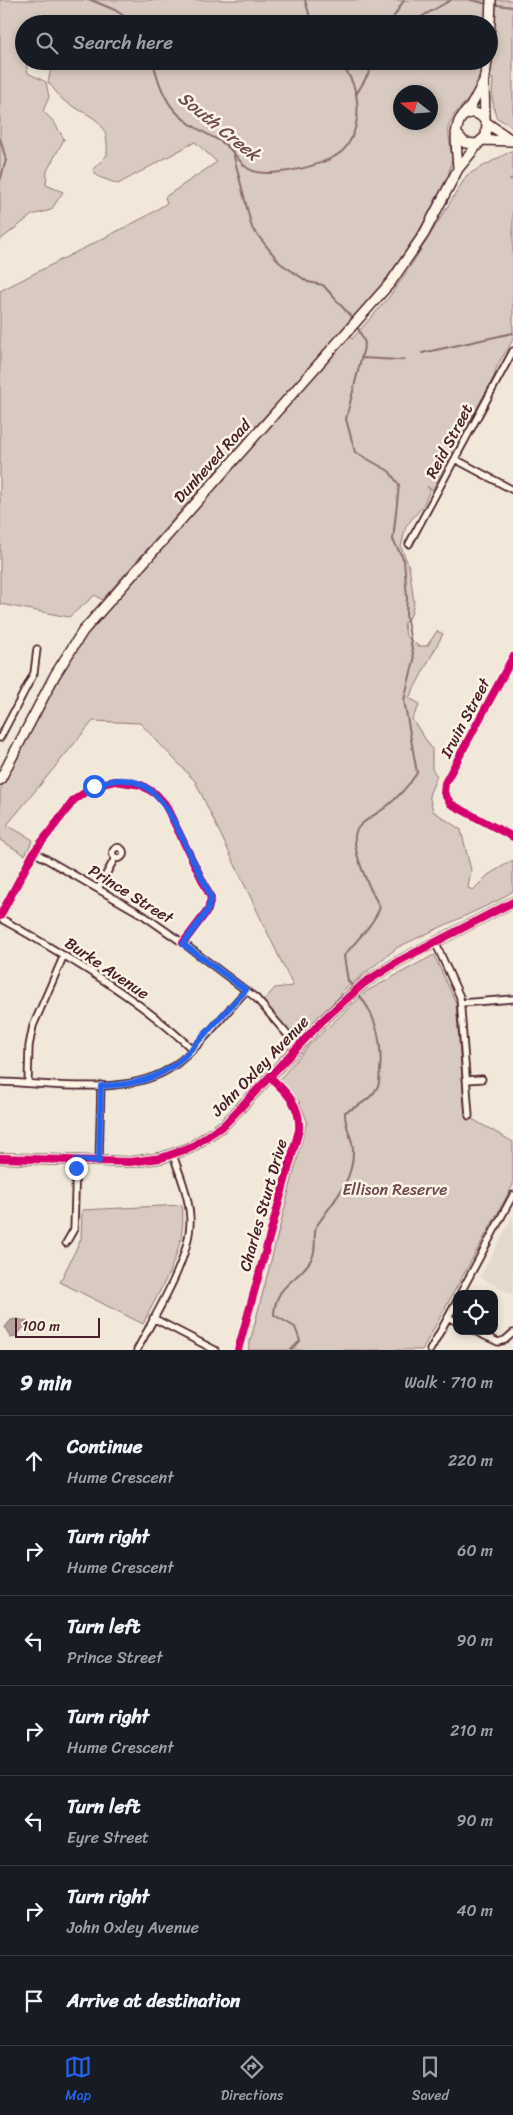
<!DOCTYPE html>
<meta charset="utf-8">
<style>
:root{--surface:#171b24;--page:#20242c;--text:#f1f3f6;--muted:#9ea1a6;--line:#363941;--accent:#2563eb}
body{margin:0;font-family:Sriracha,sans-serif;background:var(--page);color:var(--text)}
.controls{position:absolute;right:15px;bottom:15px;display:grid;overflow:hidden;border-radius:10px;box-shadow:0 2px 8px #0003}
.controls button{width:45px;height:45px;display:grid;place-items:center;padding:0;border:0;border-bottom:1px solid var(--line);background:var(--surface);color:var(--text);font:25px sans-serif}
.compass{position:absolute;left:393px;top:85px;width:45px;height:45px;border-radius:50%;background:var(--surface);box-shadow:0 2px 8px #0003;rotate:287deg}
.scale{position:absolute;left:15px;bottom:12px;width:85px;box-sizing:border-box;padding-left:5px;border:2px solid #4a1f2b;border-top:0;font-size:14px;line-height:18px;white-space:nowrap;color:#4a1f2b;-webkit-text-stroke:4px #fcf5e5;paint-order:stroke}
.stop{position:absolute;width:15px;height:15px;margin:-11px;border:4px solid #2563eb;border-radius:50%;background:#fff}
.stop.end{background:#2563eb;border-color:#fff;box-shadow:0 1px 5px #0008}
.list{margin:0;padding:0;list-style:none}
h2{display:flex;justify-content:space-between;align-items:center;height:65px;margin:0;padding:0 20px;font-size:21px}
h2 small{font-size:16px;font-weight:400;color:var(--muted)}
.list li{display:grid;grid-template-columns:32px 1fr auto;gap:15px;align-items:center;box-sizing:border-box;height:90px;padding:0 20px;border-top:1px solid var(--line)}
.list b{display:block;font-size:19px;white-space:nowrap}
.list p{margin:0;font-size:16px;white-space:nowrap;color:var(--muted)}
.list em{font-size:16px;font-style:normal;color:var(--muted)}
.icon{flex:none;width:28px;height:28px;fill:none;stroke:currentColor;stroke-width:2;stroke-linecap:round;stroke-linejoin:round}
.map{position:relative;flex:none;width:513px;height:1350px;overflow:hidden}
.search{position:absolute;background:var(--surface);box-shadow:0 2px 8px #0003;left:15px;right:15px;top:15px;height:55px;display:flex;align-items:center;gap:12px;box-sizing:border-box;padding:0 18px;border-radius:28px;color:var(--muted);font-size:19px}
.sheet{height:695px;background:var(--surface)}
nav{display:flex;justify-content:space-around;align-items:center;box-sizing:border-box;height:70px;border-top:1px solid var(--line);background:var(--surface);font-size:14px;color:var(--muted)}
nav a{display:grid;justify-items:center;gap:2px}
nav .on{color:var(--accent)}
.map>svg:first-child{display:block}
.built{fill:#e4d9cd}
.green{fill:#d8cac0;stroke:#917476;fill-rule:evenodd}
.water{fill:#b6a19c;stroke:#8b6d6f}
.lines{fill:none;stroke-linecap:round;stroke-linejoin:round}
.stream{stroke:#8b6d6f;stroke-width:2}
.street-casing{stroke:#4a1f2b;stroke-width:9}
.secondary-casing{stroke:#4a1f2b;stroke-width:12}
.street{stroke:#fcf5e5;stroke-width:5.5}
.secondary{stroke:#fcf5e5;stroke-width:9}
.cycleway-casing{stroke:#fcf5e5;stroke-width:11}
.cycleway{stroke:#d6006c;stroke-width:8}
.route{stroke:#2563eb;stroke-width:6}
.labels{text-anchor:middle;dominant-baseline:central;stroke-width:5;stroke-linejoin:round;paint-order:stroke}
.street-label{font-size:16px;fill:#4a1f2b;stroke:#fcf5e5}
.park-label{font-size:16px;fill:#6e4a50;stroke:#fcf5e5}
.water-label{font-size:18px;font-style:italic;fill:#704c53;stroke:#fcf5e5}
</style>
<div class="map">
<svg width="513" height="1350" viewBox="0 0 513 1350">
<rect width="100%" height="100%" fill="#f1e8da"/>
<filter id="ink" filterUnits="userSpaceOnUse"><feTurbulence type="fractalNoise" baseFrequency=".02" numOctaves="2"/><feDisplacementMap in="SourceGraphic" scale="10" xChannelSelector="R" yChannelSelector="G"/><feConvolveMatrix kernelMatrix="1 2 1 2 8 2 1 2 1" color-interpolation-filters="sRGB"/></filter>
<g filter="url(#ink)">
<path class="built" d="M 513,1216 L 513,1295 L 480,1277 Z"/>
<path class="green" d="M 0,0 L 513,0 L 513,128 L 496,117 L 492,98 L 493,79 L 479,76 L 471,96 L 454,115 L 448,128 L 452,159 L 448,177 L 419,231 L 383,284 L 345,330 L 253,429 L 102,600 L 95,595 L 69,617 L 0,604 L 0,291 L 145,217 L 167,203 L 165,197 L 217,162 L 195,142 L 118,184 L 99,177 L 92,170 L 107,155 C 110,116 88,118 63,100 C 58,95 53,88 48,82 L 53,61 L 489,61 L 489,24 L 24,24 L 24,61 L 26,61 L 28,73 L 46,82 L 49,97 L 43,111 L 54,122 L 64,139 L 47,171 L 46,185 L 63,192 L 51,210 L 32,215 L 0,240 ZM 400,92 L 430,92 L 430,122 L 400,122 Z
M 513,150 L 513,177 L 509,180 L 513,178 L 513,339 C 506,355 497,360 494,377 L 432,490 L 427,486 L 430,490 L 423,506 L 406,526 L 401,547 L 409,566 L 414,602 L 411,615 L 404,623 L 406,636 L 418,646 L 427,646 L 437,631 L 443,634 L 409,698 L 420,704 L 412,719 L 432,749 L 432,769 L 437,776 L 429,795 L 433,811 L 461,830 L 471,870 L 468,888 L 473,890 L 488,875 L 513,860 L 513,891 L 499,900 L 398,947 L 341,992 L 342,994 L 300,1036 L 294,1037 L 263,1001 L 275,988 L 293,986 L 195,781 L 140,723 L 93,721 L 7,825 L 33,840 L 25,855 L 0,840 L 0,790 L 55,682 L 86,634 L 349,337 L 352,339 L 389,297 L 407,272 L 467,175 Z
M 434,955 L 456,1003 L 465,1115 L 513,1142 L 513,1185 L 422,1350 L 248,1350 L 307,1121 L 299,1101 L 279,1080 L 311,1043 L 367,991 Z
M 182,1205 C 188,1249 161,1286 143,1324 L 60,1282 L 81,1239 L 82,1210 Z"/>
<path class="water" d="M 17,1319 L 29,1322 L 15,1337 L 10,1338 L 5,1327 L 11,1320 Z"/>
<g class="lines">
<path class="stream" d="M 91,0 L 115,10 L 136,24
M 305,0 L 312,24
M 471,0 L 487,4
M 497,5 L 513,7
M 390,23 L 404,0
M 389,24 L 419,18 L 451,0
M 153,61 C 164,109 178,119 220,141 C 234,148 239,166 253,171 C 273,178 333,165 346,147 C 364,124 361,79 336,61
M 356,95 L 370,71 L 367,61
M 0,138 L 6,160 L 0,181
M 232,149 L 252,228 L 280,263 L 308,282 L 323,285 L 353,319
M 422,353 L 513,333
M 362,358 L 398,360 L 404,359
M 354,988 L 348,981 L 344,956 C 356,940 373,926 380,907 C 372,893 346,843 358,828 C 364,820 377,814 386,807 C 397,798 409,785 417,773 L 404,700 L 414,660 L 406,615 L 407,597 L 404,560 L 393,540 L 399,485 L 389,471 L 355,452 L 346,419 L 365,343 L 357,326
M 291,1350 L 300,1341 L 295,1327 L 274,1315 C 275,1283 299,1282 312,1258 C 317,1249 313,1236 316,1227 C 332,1202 354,1182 353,1150 C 353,1138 344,1126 345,1112 C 357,1107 372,1099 378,1086 C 380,1082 379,1075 380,1071 C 383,1041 376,1015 357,992"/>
<g class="street-casing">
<path id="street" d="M 455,459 L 513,490
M 409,544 L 513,351
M 513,657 L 445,783 L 444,793 L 451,804 L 513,837
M 0,738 L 34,673 L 37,649
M112.5 853a5.5 5.5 0 1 1 11 0a5.5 5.5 0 1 1-11 0Z
M 34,852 L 143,915 L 183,943 L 256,998 L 298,1047
M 98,889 L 115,858
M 0,916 L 34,852 L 74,800 L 94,786 L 115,781 L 141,785 L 156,794 L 165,804 L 211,898 L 208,910 L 183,943
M 0,918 C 67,957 135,995 192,1049
M 436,944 L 460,997 L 469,1116
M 461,1003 L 513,999
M 467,1080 L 482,1079
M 0,1082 C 52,1083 132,1098 175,1065 C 200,1047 225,1013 246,991
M 28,1083 L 29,1046 L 33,1026 L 64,955
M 99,1161 L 101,1085
M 66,1243 L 74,1229 L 76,1161
M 460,1294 L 513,1195
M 448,1317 L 457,1322
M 153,1318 L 215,1350
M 474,1331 L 498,1342 L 505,1340 L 513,1333
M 137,1350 C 155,1315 192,1257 190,1218 C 189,1196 180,1175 173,1155
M 238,1350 L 299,1130 C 301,1105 286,1092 270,1077
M 430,1350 L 457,1301"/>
</g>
<g class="secondary-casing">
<path id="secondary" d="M 489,43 L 491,0
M 463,115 L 471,106 L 484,82
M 485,119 L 484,82 L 487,61
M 487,123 L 513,141
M 456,133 L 465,143 L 477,144 L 486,136 L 487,123 C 483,117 478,112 471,113 C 449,114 458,154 458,169
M 483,140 L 513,141
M 0,780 L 55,675 L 83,631 L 391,282 L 424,234 L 458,169 L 479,143
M 0,1158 L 130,1162 L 161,1158 L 190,1148 L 224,1125 L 322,1021 L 364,983 L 399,961 L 513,902"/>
</g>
<use href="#street" class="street"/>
<use href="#secondary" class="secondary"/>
<g class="cycleway-casing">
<path id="cycleway" d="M 513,657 L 445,783 L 444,793 L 451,804 L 513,837
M 0,916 L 34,852 L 74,800 L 94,786 L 115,781 L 141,785 L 156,794 L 165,804 L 211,898 L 208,910 L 183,943
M 0,1158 L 130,1162 L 161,1158 L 190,1148 L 224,1125 L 322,1021 L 364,983 L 399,961 L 513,902
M 238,1350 L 299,1130 C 301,1105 286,1092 270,1077"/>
</g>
<use href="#cycleway" class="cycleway"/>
</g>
</g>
<g class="lines" filter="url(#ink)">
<path class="route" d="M 76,1168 L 76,1160 L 99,1161 L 101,1086 C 132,1085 157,1080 181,1060 L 246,990 L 183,944 L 208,910 L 211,898 C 205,882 195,865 188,850 C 169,810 149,762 94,786"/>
</g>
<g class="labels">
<g class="street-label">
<text transform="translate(449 441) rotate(-62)">Reid Street</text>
<text transform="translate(212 461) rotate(-48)">Dunheved Road</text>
<text transform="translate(465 718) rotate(-62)">Irwin Street</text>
<text transform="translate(131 894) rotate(32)">Prince Street</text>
<text transform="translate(107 968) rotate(34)">Burke Avenue</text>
<text transform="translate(260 1066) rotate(-46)">John Oxley Avenue</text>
<text transform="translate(263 1205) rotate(-74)">Charles Sturt Drive</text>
</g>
<g class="park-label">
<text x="395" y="1189">Ellison Reserve</text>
</g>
<g class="water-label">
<text transform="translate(219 126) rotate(39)">South Creek</text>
</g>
</g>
</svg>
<div class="controls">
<button><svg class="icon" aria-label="locate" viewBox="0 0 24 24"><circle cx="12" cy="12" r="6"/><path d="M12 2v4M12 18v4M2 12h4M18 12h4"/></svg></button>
</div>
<svg class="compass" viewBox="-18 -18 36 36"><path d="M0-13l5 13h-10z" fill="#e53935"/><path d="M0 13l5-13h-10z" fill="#9ea1a6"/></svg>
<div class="scale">100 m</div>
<div class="stop" style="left:94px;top:786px"></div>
<div class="stop end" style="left:76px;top:1168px"></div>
<div class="search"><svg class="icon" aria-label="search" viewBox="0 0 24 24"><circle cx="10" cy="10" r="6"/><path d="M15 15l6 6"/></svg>Search here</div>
</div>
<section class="sheet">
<h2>9 min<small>Walk · 710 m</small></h2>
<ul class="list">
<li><svg class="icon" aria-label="ahead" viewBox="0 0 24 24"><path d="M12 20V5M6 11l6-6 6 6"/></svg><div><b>Continue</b><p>Hume Crescent</p></div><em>220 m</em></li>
<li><svg class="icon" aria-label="right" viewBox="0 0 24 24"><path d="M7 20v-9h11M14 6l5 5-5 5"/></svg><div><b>Turn right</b><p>Hume Crescent</p></div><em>60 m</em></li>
<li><svg class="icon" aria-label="left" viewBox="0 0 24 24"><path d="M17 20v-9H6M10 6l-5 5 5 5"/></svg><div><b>Turn left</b><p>Prince Street</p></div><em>90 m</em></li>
<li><svg class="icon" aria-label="right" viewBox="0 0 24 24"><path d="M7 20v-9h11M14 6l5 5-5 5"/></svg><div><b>Turn right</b><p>Hume Crescent</p></div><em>210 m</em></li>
<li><svg class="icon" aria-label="left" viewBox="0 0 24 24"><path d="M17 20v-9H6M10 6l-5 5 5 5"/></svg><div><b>Turn left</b><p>Eyre Street</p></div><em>90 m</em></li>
<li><svg class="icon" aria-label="right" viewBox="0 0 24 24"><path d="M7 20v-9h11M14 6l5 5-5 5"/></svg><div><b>Turn right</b><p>John Oxley Avenue</p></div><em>40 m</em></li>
<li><svg class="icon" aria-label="arrive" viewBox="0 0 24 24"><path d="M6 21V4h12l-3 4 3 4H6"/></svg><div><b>Arrive at destination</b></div></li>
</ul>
</section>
<nav>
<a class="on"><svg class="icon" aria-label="map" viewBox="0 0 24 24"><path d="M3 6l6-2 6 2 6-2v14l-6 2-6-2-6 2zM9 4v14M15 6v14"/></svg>Map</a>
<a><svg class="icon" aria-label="directions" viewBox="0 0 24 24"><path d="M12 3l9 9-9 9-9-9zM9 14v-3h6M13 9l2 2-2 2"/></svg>Directions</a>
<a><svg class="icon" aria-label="saved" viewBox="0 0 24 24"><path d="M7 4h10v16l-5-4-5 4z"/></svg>Saved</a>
</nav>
